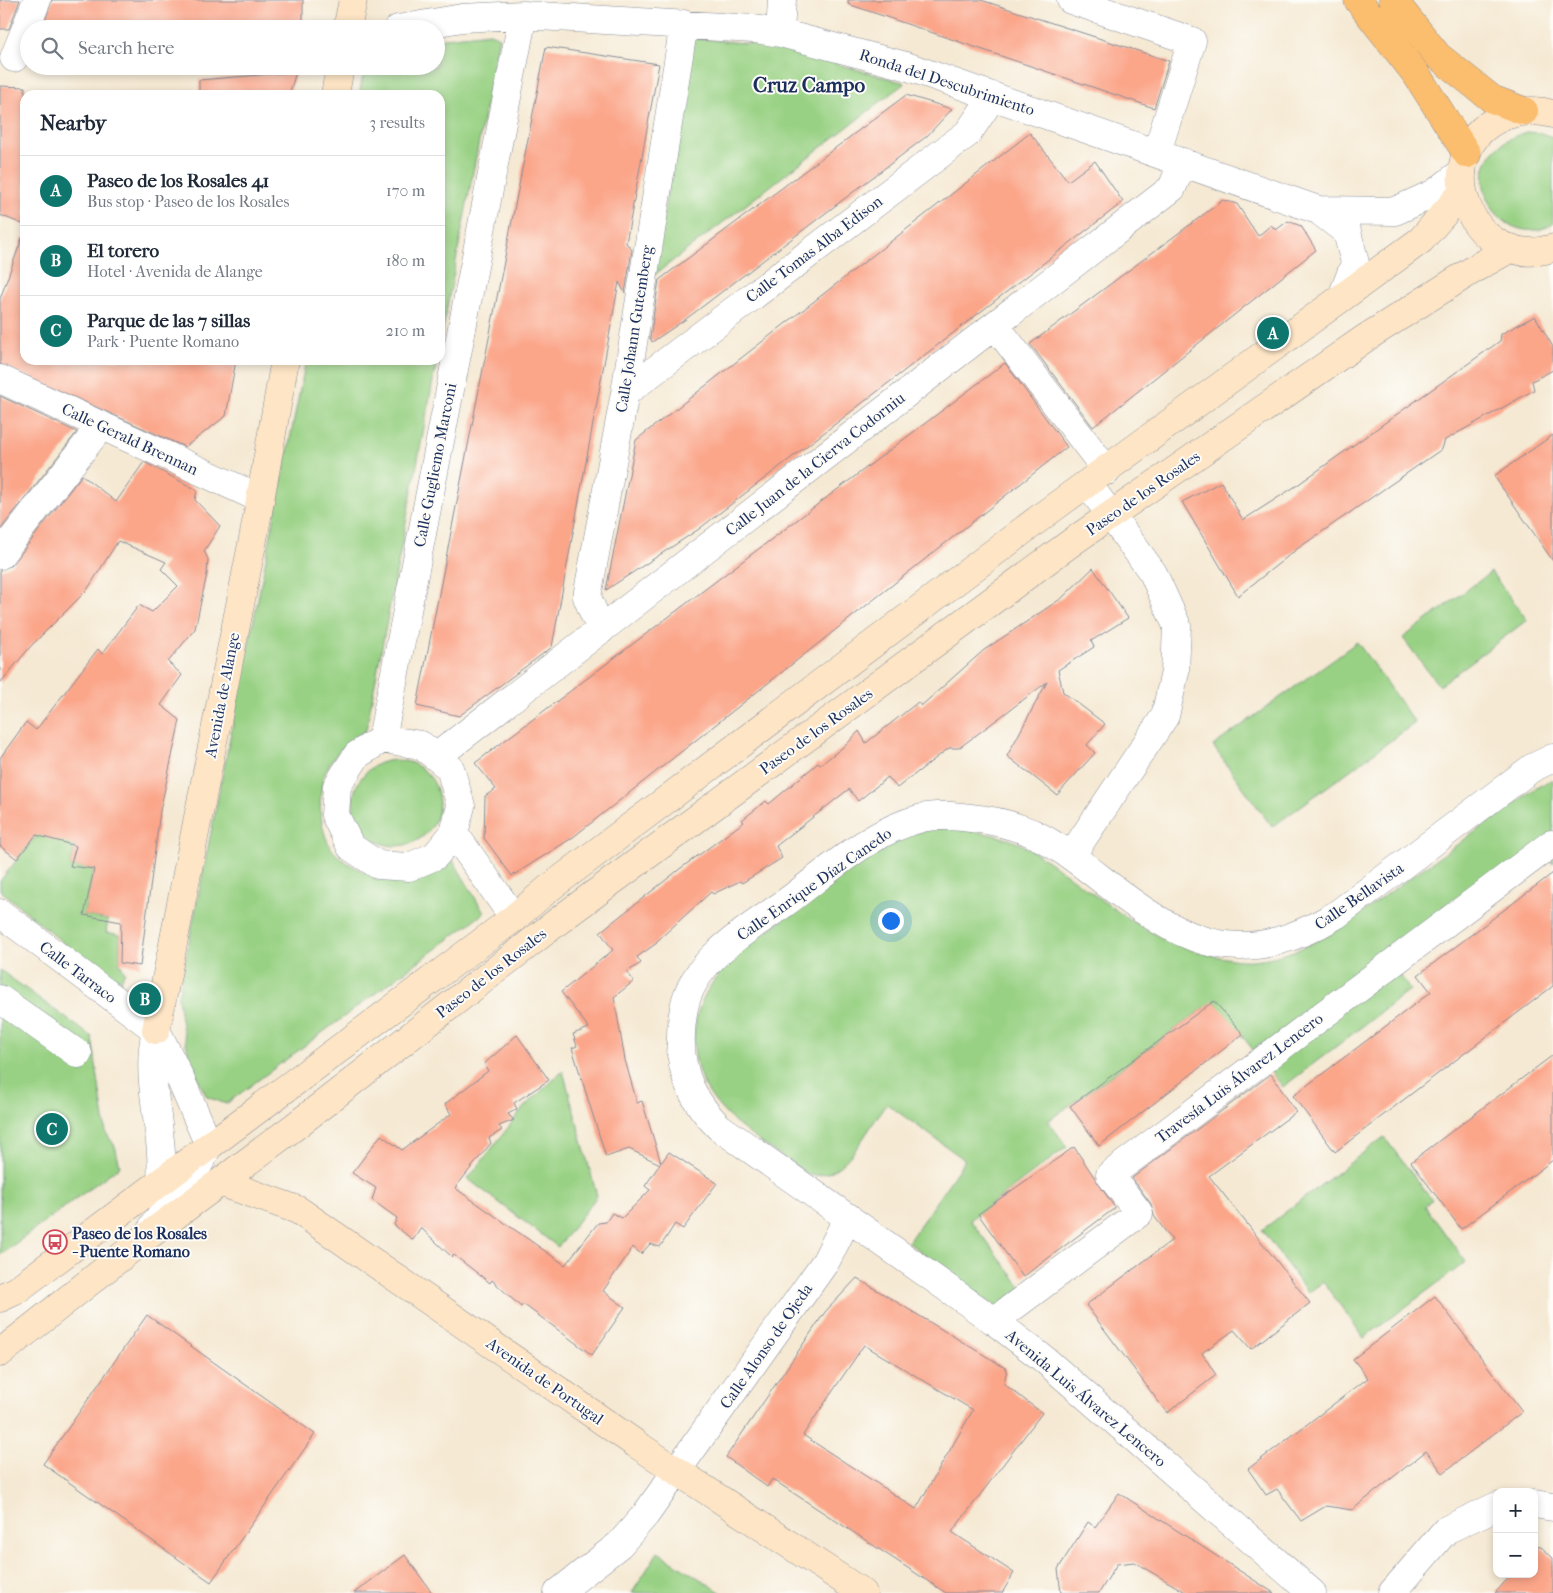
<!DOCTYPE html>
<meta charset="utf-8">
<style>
:root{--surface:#fff;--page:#f2f2f3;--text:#1f2937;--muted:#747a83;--line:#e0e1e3;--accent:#0f766e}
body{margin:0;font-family:"IM FELL French Canon",serif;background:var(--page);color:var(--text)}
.controls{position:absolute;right:15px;bottom:15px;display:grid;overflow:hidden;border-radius:10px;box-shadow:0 2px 8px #0003}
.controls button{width:45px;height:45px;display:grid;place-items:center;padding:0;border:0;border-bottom:1px solid var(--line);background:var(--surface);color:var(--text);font:25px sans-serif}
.you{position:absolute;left:890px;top:920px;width:18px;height:18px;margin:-12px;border:4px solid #fff;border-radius:50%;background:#1a73e8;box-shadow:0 0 0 8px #1a73e833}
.badge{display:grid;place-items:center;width:32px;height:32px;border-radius:50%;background:var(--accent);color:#fff;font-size:16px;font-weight:700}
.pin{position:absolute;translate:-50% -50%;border:2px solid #fff;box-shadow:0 1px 5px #0006}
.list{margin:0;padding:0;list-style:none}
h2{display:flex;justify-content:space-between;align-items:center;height:65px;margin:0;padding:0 20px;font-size:21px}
h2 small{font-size:16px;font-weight:400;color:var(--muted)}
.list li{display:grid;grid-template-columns:32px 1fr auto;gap:15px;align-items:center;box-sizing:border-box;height:70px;padding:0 20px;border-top:1px solid var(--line)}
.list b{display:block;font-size:19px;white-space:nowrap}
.list p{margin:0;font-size:16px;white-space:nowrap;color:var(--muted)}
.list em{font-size:16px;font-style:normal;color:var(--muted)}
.icon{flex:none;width:28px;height:28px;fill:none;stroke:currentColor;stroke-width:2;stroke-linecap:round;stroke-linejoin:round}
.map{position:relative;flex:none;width:1553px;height:1593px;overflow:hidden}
.search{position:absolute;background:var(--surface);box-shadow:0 2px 8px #0003;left:20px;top:20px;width:425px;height:55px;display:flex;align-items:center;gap:12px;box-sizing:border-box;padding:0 18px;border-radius:28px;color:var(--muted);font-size:19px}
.panel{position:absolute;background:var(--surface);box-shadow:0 2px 8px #0003;left:20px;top:90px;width:425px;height:275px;border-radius:15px}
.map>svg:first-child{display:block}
.green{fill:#99d184;stroke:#5a8071}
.building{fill:#fba589;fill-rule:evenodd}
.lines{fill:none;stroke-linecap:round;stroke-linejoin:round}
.street-casing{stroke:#888c98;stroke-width:29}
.secondary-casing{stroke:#888c98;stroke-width:29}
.highway-casing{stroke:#888c98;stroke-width:29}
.street{stroke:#fff;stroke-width:28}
.secondary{stroke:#fde5c5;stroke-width:28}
.highway{stroke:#fbbd6e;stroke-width:28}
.labels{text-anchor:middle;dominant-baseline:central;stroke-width:4;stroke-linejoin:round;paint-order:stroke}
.street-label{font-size:16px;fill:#1b2f5e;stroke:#fdfcf7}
.poi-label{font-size:16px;font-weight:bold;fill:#1b2f5e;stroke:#fdfcf7;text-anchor:start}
.district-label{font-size:21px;font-weight:bold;fill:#1b2f5e;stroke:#fdfcf7}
</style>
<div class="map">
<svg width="1553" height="1593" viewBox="0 0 1553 1593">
<rect width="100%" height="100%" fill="#fdfcf7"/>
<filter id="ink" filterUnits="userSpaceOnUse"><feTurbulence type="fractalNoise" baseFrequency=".02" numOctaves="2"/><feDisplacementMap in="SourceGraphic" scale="10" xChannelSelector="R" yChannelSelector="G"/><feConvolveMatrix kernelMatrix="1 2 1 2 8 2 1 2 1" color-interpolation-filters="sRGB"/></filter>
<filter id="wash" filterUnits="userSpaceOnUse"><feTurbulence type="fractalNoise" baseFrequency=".0096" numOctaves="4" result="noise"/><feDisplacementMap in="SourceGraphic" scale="20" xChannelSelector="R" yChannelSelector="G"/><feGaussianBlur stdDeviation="1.12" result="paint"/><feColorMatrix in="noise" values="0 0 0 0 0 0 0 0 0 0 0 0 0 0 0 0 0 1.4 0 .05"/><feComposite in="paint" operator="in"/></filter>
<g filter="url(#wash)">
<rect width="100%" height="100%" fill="#f5e9d3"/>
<path class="green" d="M 490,33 L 499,37 L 440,344 L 440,95 L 359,95 L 365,66 L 436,66 L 436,39 Z
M 693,38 L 773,46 L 905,83 L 653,276 Z
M 1526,132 L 1541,133 L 1553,137 L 1553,224 C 1499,256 1442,158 1526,132 Z
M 306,360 L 437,360 L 366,730 C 350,742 334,752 326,771 C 316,792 319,838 336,854 C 348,865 365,874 381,876 C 391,877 438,859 450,855 L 484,913 L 226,1104 L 207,1097 C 190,1067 181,1030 178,996 Z
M 1491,572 L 1527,620 L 1439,686 L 1403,638 Z
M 1357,642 L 1415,723 L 1272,827 L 1213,746 Z
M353 803a43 43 0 1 1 86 0a43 43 0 1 1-86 0Z
M 85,775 L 75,846 L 70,866 L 94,869 L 84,915 L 108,920 L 106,932 L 120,935 L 120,963 L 125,972 L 117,988 L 0,890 L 0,881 Z
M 1553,779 L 1553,864 L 1547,856 L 1396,970 L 1410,990 L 1283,1087 L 1214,1001 L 1048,1121 L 1067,1147 L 970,1220 L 1022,1288 L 998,1308 L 957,1281 L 908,1242 L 965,1160 L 887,1104 C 866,1128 847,1181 809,1175 C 759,1139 693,1110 694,1039 C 695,980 743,949 785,918 C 825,889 865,851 911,834 C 930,827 953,827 972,831 C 988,834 1003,836 1018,843 C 1037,852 1053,865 1069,876 C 1115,910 1154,942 1211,955 C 1225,958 1239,961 1253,960 C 1315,955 1364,910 1412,876 C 1454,847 1495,818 1536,788 Z
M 0,970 L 92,1037 L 106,1133 L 115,1146 L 120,1166 L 0,1255 Z
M 563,1071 L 597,1196 L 558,1247 L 468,1179 L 524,1107 Z
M 1384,1137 L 1432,1200 L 1425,1206 L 1466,1262 L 1364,1338 L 1323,1282 L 1308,1293 L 1262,1230 Z
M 658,1552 L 722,1593 L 632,1593 Z"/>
<g id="blocks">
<path class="building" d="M 0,0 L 20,0 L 9,29 L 0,29 Z
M 52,0 L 303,0 L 303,25 L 267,29 L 42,29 Z
M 848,0 L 981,0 L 1169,61 L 1154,108 L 848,4 Z
M 546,47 L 659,64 L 626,243 L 632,250 L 625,293 L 619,282 L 552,647 L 459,716 L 417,706 Z
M 296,72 L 289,95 L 199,95 L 199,80 Z
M 0,86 L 25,87 L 25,225 L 0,215 Z
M 906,95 L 952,109 L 927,136 L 686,319 L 652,342 L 650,338 L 659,280 Z
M 1030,133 L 1068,181 L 1095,161 L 1123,202 L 699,529 L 606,590 L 636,440 Z
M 1223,200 L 1237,204 L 1258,236 L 1271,225 L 1276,230 L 1288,221 L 1301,226 L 1316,250 L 1093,427 L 1030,344 Z
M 22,238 L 25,238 L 25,360 L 236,360 L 226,416 L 185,447 L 0,364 L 0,299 Z
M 1535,316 L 1553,347 L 1553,370 L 1532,381 L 1534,390 L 1445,440 L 1442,449 L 1297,549 L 1238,596 L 1182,502 L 1221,482 L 1243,520 L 1296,486 L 1500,341 L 1501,334 Z
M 1005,363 L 1067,447 L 572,838 L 512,876 L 484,838 L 485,796 L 496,789 L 475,763 Z
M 0,396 L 77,432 L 0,530 Z
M 1553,435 L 1553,561 L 1494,476 Z
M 144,462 L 197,490 L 195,500 L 220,526 L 204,551 L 208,559 L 207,574 L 195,629 L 168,662 L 182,675 L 161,705 L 180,720 L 160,811 L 140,966 L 120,963 L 121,922 L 84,915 L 94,869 L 70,866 L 76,846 L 36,835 L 17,859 L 0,846 L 0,758 L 26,722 L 36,730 L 98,649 L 102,654 L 139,605 L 152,612 L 178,586 L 161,569 L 166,562 L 118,541 L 87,590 L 31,646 L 0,683 L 0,570 L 12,565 L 82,475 L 116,502 Z
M 1093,568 L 1128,618 L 1091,641 L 1094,647 L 1058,670 L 1063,692 L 1105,724 L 1087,745 L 1095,753 L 1057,795 L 1007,756 L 1047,682 L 959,748 L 949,748 L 897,788 L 888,777 L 858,801 L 849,789 L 776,846 L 782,858 L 742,883 L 740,881 L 713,894 L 711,892 L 656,942 L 657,943 L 637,957 L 641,963 L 627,972 L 634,981 L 614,997 L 625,1060 L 637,1103 L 642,1101 L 661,1163 L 669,1152 L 717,1183 L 683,1229 L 675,1224 L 660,1247 L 650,1244 L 641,1254 L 633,1247 L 603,1291 L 625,1307 L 592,1355 L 523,1304 L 521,1307 L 492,1280 L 490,1283 L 454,1255 L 452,1257 L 421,1228 L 413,1240 L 394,1225 L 397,1218 L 372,1200 L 376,1188 L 352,1173 L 381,1135 L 402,1150 L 451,1114 L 445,1104 L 488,1071 L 484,1064 L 517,1035 L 549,1080 L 514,1103 L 517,1109 L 508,1114 L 514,1120 L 499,1126 L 502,1130 L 489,1138 L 491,1143 L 455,1188 L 565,1265 L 598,1223 L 606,1222 L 612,1213 L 622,1218 L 650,1190 L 645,1186 L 660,1164 L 629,1149 L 606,1157 L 572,1048 L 577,1046 L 573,1034 L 589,1028 L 561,992 L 613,950 L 600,932 L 681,868 L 744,822 L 742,820 L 766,801 L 769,804 L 818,763 L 820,765 L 847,744 L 859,731 L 866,743 L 918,702 L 921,706 L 984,650 L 1062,598 Z
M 1553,873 L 1553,986 L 1335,1152 L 1293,1096 L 1431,992 L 1418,975 Z
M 1214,1001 L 1243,1034 L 1099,1146 L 1070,1106 Z
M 1553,1055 L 1553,1160 L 1461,1229 L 1411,1162 Z
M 1271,1074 L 1296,1112 L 1209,1176 L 1310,1303 L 1251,1349 L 1234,1330 L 1202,1353 L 1216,1375 L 1167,1413 L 1086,1305 L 1172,1240 L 1154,1216 L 1151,1204 L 1132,1178 Z
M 1074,1147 L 1115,1208 L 1023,1277 L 978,1214 Z
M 857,1278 L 1007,1369 L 1004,1384 L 1042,1413 L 952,1532 L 1014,1573 L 1002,1593 L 946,1593 L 772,1479 L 767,1487 L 726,1457 L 825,1312 ZM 864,1345 L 973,1410 L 916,1509 L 803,1435 Z
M 1435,1296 L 1522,1412 L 1443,1473 L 1426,1451 L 1352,1510 L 1326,1506 L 1301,1521 L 1277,1489 L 1266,1495 L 1248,1469 L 1368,1378 L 1353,1359 Z
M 147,1315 L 315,1434 L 211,1582 L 43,1464 Z
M 1119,1493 L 1274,1593 L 1187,1593 L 1134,1562 L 1117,1564 L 1099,1593 L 1061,1593 L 1058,1569 L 1088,1522 L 1095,1527 Z
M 1539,1545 L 1553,1558 L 1553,1593 L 1495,1593 L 1512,1574 L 1534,1574 L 1534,1551 Z
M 405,1555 L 432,1593 L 354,1593 Z"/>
</g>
</g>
<g filter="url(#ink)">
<use href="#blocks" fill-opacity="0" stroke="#888c98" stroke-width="1"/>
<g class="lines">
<g class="street-casing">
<path id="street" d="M 1071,0 L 1192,41 L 1157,152
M 398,29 L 462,18 L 523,15 L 754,29 L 780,33 L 906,66 L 1318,210 L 1347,232 L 1355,263 L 1342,297
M 780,33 L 782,0
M 14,58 L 37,0
M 1318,210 L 1395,211 L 1435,193 L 1462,172
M 995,325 L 1107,471
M 0,379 L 259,498
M 625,393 L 968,133 L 993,96
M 0,555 L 101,426
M 601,630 L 587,597 L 625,393 L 684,24
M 382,739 L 523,15
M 382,739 L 421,745 L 450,768 L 461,806 L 454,833 L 435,856 L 409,867 L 378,865 L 351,847 L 335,815 L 337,786 L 357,755 Z
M 436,757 L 1172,188 L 1183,162
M 454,833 L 514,918
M 1071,856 L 1165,716 L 1175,672 L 1177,626 L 1153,573 L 1088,484
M 0,913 L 156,1030 L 179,1076 L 209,1145 L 191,1179 L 153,1226
M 0,999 L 78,1054
M 156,1030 C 144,1081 165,1130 161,1181
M 994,1321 L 1139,1213 L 1110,1175 L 1551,844
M 1534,1504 L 1553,1507
M 558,1593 L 620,1544 L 646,1514 L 826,1261 L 848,1217
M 1312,1593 L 1045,1360 L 994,1321 L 719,1127 C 684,1093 675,1056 684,1008 C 693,959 748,930 785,903 C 827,872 870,831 922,818 C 937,814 955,816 971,818 C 992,820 1013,825 1032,833 C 1062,847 1088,869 1114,889 C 1192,949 1247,968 1336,915 L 1532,768 L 1553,758
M 1392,1593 L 1446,1530 L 1497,1506"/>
</g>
<g class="secondary-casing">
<path id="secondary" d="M 347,29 L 353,0
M 335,95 L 340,66
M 1553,114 C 1538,110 1523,110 1508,115 C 1423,144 1466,275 1553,248
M 156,1030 L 254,534 L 285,360
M 220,1182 L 298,1210 L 636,1444 L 863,1593
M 0,1298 L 15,1291 L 514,918 L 548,889 L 1049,511 L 1421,240 L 1462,193
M 0,1353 L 141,1241 L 294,1127 L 566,915 L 1072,542 L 1367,337 L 1479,266 L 1511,248"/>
</g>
<g class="highway-casing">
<path id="highway" d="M 1358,0 L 1416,74 L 1467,154
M 1393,0 L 1438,56 L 1492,99 L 1524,111"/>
</g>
<use href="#street" class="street"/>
<use href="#secondary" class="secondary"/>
<use href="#highway" class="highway"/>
</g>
</g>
<defs>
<g id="bus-ring" transform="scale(1.25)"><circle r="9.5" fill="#fdfcf7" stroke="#d1495b" stroke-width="1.5"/><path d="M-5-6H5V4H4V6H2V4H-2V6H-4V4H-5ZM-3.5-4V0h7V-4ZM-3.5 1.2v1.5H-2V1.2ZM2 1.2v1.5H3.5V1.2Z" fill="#d1495b"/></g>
</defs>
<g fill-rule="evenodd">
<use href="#bus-ring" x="55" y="1242"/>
</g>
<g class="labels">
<g class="street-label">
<text transform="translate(947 82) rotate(18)">Ronda del Descubrimiento</text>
<text transform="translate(814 249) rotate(-37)">Calle Tomas Alba Edison</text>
<text transform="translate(634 329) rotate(-81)">Calle Johann Gutemberg</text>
<text transform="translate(130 439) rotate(25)">Calle Gerald Brennan</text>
<text transform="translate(815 464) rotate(-38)">Calle Juan de la Cierva Codorniu</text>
<text transform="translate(435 465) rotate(-79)">Calle Gugliemo Marconi</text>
<text transform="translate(1143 493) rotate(-35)">Paseo de los Rosales</text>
<text transform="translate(222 695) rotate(-79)">Avenida de Alange</text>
<text transform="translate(816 731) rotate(-36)">Paseo de los Rosales</text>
<text transform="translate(814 884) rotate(-35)">Calle Enrique Díaz Canedo</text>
<text transform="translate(1359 896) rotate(-35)">Calle Bellavista</text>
<text transform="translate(78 972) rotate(37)">Calle Tarraco</text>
<text transform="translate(491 973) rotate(-38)">Paseo de los Rosales</text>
<text transform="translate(1239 1078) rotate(-37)">Travesía Luis Álvarez Lencero</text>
<text transform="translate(766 1346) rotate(-55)">Calle Alonso de Ojeda</text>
<text transform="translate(545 1381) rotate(35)">Avenida de Portugal</text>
<text transform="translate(1086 1398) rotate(40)">Avenida Luis Álvarez Lencero</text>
</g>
<g class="poi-label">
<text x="72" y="1233">Paseo de los Rosales<tspan x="72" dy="18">- Puente Romano</tspan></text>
</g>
<g class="district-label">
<text x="809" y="85">Cruz Campo</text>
</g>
</g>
</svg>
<div class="controls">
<button>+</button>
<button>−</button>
</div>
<div class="you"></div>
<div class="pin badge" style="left:1273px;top:333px">A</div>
<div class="pin badge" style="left:145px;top:999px">B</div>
<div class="pin badge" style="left:52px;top:1129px">C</div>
<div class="search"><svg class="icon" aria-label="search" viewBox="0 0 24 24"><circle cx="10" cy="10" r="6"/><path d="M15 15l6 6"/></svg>Search here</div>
<section class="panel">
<h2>Nearby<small>3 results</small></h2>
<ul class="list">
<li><span class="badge">A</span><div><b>Paseo de los Rosales 41</b><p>Bus stop · Paseo de los Rosales</p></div><em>170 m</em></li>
<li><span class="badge">B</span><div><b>El torero</b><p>Hotel · Avenida de Alange</p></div><em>180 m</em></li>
<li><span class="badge">C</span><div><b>Parque de las 7 sillas</b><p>Park · Puente Romano</p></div><em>210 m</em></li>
</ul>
</section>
</div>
